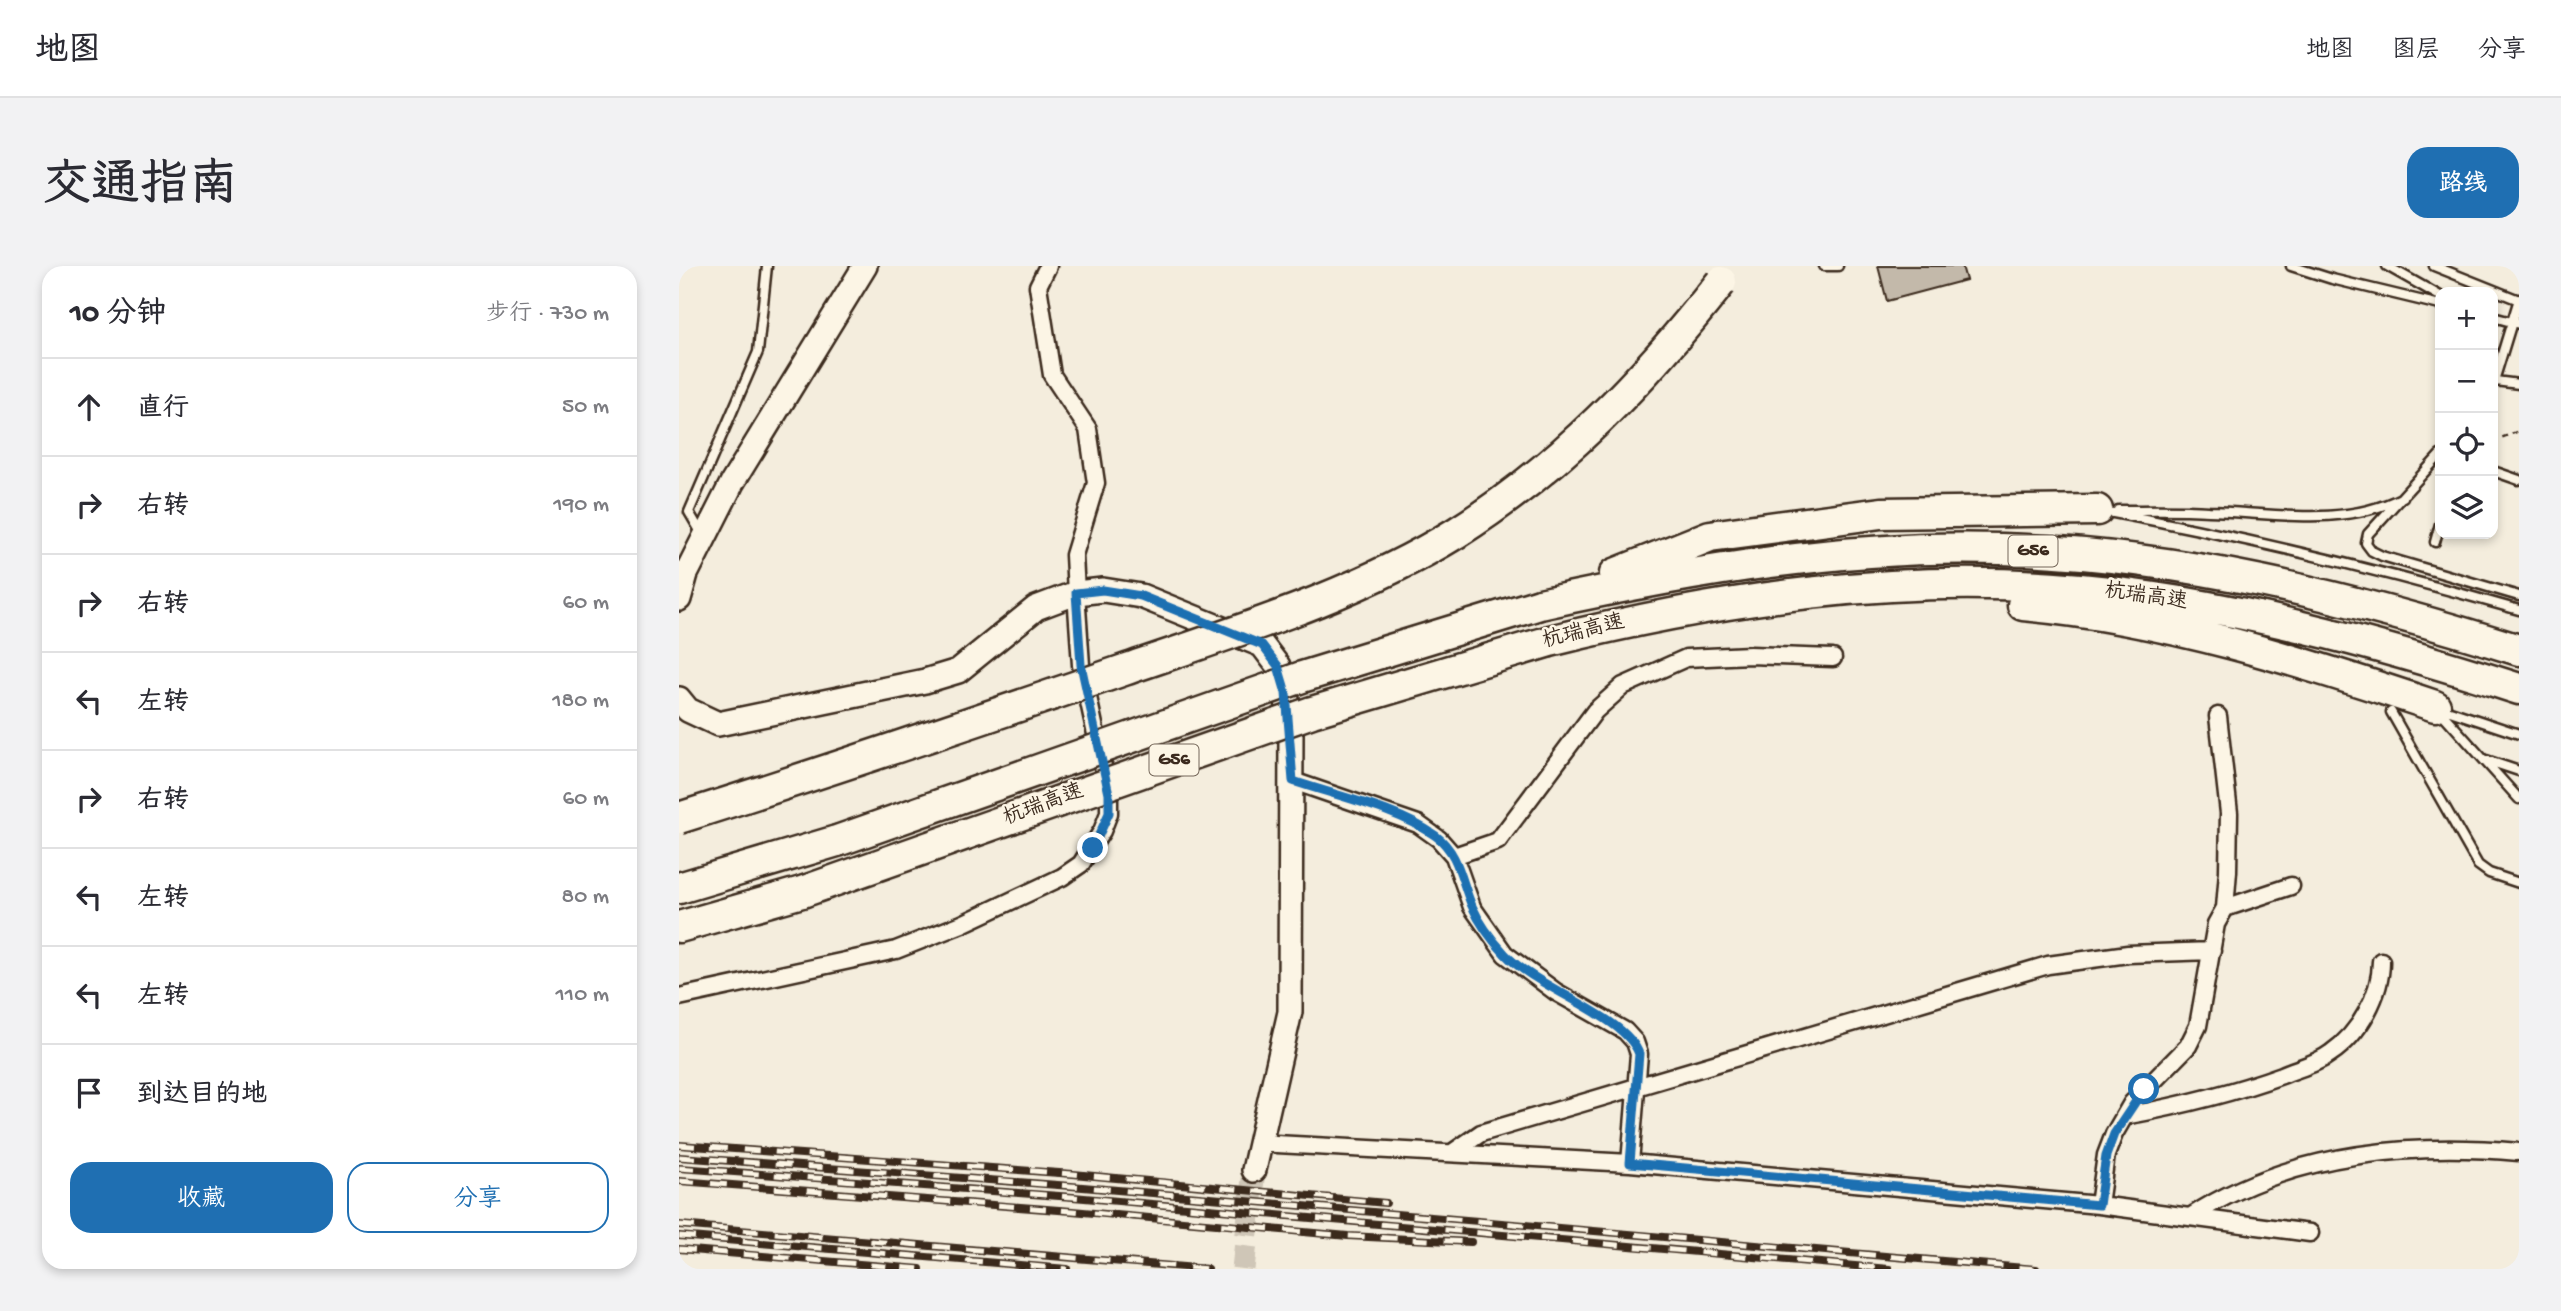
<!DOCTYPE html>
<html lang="zh">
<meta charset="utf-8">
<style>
:root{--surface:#fff;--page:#f2f2f3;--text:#2b2b33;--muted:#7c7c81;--line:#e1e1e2;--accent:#1f6fb2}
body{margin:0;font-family:"Gochi Hand","LXGW WenKai TC",sans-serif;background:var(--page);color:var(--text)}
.controls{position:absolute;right:21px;top:21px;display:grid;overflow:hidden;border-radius:14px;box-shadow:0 4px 10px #0003}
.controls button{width:63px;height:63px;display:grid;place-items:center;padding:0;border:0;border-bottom:2px solid var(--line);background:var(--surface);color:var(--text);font:35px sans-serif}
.stop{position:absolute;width:21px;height:21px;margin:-16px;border:5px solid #1f6fb2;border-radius:50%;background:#fff}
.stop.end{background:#1f6fb2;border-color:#fff;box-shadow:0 2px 7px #0008}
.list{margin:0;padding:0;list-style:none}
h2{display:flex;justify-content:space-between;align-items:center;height:91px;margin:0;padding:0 28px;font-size:30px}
h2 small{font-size:23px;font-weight:400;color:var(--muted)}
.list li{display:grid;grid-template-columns:46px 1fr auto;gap:21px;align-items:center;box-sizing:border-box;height:98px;padding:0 28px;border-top:2px solid var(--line)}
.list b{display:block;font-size:26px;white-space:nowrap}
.list em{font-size:23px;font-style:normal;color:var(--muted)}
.actions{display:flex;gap:14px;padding:21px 28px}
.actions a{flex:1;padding:16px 0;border:2px solid var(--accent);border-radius:21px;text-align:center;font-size:24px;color:var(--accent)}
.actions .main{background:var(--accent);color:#fff}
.icon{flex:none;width:38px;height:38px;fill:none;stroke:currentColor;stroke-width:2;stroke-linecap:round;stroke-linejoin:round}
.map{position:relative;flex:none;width:1840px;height:1003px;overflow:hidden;border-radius:21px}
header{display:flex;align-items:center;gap:42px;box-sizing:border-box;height:98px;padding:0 35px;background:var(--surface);border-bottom:2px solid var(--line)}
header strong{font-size:33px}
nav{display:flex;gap:38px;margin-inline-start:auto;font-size:24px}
.intro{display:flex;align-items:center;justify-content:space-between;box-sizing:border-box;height:168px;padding:0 42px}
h1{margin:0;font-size:49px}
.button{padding:18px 32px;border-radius:21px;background:var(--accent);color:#fff;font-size:24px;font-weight:700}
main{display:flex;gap:42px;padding:0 42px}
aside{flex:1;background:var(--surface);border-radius:21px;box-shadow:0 4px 10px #0003}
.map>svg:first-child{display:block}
.building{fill:#c3b9aa;stroke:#3b2a1e;stroke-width:2}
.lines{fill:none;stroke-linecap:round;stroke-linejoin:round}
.secondary-tunnel{stroke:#cfc6b7;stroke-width:23;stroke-dasharray:23 11;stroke-linecap:butt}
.lane-casing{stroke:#3b2a1e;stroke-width:13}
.street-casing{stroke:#3b2a1e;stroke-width:21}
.secondary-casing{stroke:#3b2a1e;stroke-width:28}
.highway-casing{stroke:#3b2a1e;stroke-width:35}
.path{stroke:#3b2a1e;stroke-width:2.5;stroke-dasharray:5 5;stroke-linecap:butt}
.lane{stroke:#fcf5e5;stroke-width:8}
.street{stroke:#fcf5e5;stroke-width:16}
.secondary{stroke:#fcf5e5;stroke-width:23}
.highway{stroke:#fcf5e5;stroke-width:30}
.rail-casing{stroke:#3b2a1e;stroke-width:8}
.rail{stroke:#fcf5e5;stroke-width:5;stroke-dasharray:16;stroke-linecap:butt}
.highway-bridge-casing{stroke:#3b2a1e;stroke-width:35;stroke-linecap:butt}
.highway-bridge{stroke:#fcf5e5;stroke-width:30}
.route{stroke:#1f6fb2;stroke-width:9}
.labels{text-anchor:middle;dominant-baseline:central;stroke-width:5;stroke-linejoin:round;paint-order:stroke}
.shield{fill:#fcf5e5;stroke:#75675a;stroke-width:2}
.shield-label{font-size:19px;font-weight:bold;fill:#3b2a1e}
.street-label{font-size:21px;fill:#3b2a1e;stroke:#fcf5e5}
</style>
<header>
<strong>地图</strong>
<nav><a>地图</a><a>图层</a><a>分享</a></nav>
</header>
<div class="intro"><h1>交通指南</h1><a class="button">路线</a></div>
<main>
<aside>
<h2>10 分钟<small>步行 · 730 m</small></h2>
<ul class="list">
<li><svg class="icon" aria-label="ahead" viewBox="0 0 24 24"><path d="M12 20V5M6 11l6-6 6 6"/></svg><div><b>直行</b></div><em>50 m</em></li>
<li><svg class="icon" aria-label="right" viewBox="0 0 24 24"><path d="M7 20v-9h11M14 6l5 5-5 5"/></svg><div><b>右转</b></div><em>190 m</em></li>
<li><svg class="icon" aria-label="right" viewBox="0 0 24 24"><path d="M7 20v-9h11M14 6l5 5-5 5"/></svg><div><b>右转</b></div><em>60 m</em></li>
<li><svg class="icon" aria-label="left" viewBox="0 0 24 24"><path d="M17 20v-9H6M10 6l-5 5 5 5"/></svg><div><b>左转</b></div><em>180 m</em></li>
<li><svg class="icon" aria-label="right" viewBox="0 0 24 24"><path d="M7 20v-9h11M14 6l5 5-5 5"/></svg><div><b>右转</b></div><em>60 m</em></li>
<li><svg class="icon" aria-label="left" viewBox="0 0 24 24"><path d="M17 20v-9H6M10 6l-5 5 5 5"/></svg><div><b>左转</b></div><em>80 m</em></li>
<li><svg class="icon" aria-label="left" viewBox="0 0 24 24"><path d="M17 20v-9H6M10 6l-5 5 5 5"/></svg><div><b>左转</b></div><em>110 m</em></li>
<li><svg class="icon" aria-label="arrive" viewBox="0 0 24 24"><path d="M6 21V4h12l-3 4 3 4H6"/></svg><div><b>到达目的地</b></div></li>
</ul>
<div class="actions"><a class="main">收藏</a><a>分享</a></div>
</aside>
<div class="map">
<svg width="1840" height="1003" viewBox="0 0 1840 1003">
<rect width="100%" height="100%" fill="#f4eddd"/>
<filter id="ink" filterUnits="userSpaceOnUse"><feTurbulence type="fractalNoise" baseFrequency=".0143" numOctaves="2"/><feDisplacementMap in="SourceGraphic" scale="14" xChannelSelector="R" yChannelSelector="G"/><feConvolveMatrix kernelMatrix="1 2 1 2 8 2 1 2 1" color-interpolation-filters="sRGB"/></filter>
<g filter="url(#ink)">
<path class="building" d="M 1199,0 L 1283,0 L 1287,14 L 1208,35 Z"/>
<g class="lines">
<path class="secondary-tunnel" d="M 564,1003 L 575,904"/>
<g class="lane-casing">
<path id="lane" d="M 1145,0 L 1159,0
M 1612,0 L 1653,13 L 1761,39
M 1708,0 L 1761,30
M 1755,0 L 1840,34
M 1814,51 L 1840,58
M 1816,115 L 1840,118
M 1814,118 L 1840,33
M 1761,189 L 1689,268 L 1687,277 L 1693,285 L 1703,290 L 1840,330
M 1814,205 L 1840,214
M 1439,244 C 1469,244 1499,243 1530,245 C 1594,247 1664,262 1724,231
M 1424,245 C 1565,271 1702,304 1840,344
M 24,270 L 10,246 L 79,86 L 88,0
M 1756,276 L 1761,258
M 1762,442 L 1840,468
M 1761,445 L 1840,533
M 1712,446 L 1799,599 L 1810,607 L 1840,617
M 1807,494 L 1840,505"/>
</g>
<g class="street-casing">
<path id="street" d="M 614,515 L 739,558 L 760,573 L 775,590 L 793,641 L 826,688 L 877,726 L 946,765 L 956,776 L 960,788 L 951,897
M 775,590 L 819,575 L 916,445 L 944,420 L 1007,392 L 1071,389 L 1154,392
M 1546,642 L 1612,620
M 0,731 L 217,684 L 283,658 L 383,611 L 402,598 L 423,565 L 430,547 L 430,528 L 402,399 L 397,327 L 395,289 L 417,217 L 409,163 L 373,109 L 359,20 L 369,0
M 1446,850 C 1500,840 1551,828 1603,809 C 1619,802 1638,798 1652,787 C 1680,768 1702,729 1702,695
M 579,877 L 951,897 L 1420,939 L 1631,967
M 773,887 L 802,867 L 1369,699 L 1449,688 L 1533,685
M 1420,939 L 1427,889 L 1435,868 L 1453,837 L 1509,780 L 1519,760 L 1537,658 L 1546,642 L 1549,605 L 1550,547 L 1539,450
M 1511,951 C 1607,888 1727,876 1840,886"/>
</g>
<g class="secondary-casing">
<path id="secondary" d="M 0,333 L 7,308 L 53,217 L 186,0
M 0,433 L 9,444 L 39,458 L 246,415 L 279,405 L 357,342 L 397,327 L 424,324 L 462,330 L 583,379 L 599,400 L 607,427 L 612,462 L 611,746 L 575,904"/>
</g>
<g class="highway-casing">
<path id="highway" d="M 936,308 L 1031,270 L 1202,247 L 1418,244
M 861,338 C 1013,305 1167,278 1322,283 C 1499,288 1672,331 1840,384
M 1344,339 C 1487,352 1621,395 1756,440
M 871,375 C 1043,332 1223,306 1401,323 C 1551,337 1697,377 1840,423
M 0,622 L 158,575
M 0,661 L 123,626"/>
</g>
<path class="path" d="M 1814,175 L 1840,165"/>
<use href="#lane" class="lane"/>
<use href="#street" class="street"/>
<use href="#secondary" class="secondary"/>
<use href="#highway" class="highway"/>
<g class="rail-casing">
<path id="rail" d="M 0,879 L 394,908 L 707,937
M 0,891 L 392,920 L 1357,1003
M 0,902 L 394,931 L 1210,1003
M 0,915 L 393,945 L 669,970 L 792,976
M 0,959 L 529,1003
M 0,970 L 388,1003
M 0,983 L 241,1003"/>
</g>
<use href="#rail" class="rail"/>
<g class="highway-bridge-casing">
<path id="highway-bridge" d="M 0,552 C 149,505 297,455 445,404 C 558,365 675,330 777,267 C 882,201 966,113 1042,16
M 158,575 L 623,411 L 861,338
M 123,626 L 633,446 L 871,375"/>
</g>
<use href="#highway-bridge" class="highway-bridge"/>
</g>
</g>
<g class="lines" filter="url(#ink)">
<path class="route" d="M 414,582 L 430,547 L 430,528 L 402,399 L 397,327 L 424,324 L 462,330 L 583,379 L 599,400 L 607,427 L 614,515 C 658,530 719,543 757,570 C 780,587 782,615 793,640 C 800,656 814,675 826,688 C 858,723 947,750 960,788 L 951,897 L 1420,939 L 1427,890 L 1435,868 L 1465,823"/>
</g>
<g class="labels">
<g class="shield">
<rect x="1329.5" y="269.5" width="49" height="31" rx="5"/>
<rect x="470.5" y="478.5" width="49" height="31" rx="5"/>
</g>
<g class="shield-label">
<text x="1354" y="285">G56</text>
<text x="495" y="494">G56</text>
</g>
<g class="street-label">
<text transform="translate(1467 332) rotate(8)">杭瑞高速</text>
<text transform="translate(905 367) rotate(-14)">杭瑞高速</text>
<text transform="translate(365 540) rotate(-20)">杭瑞高速</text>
</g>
</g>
</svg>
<div class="controls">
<button>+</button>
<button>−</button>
<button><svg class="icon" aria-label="locate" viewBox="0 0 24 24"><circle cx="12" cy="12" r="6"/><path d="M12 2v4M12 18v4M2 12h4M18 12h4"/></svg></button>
<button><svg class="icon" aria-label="layers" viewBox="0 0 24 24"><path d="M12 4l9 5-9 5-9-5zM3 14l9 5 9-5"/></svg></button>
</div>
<div class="stop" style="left:1465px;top:823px"></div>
<div class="stop end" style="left:414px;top:582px"></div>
</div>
</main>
